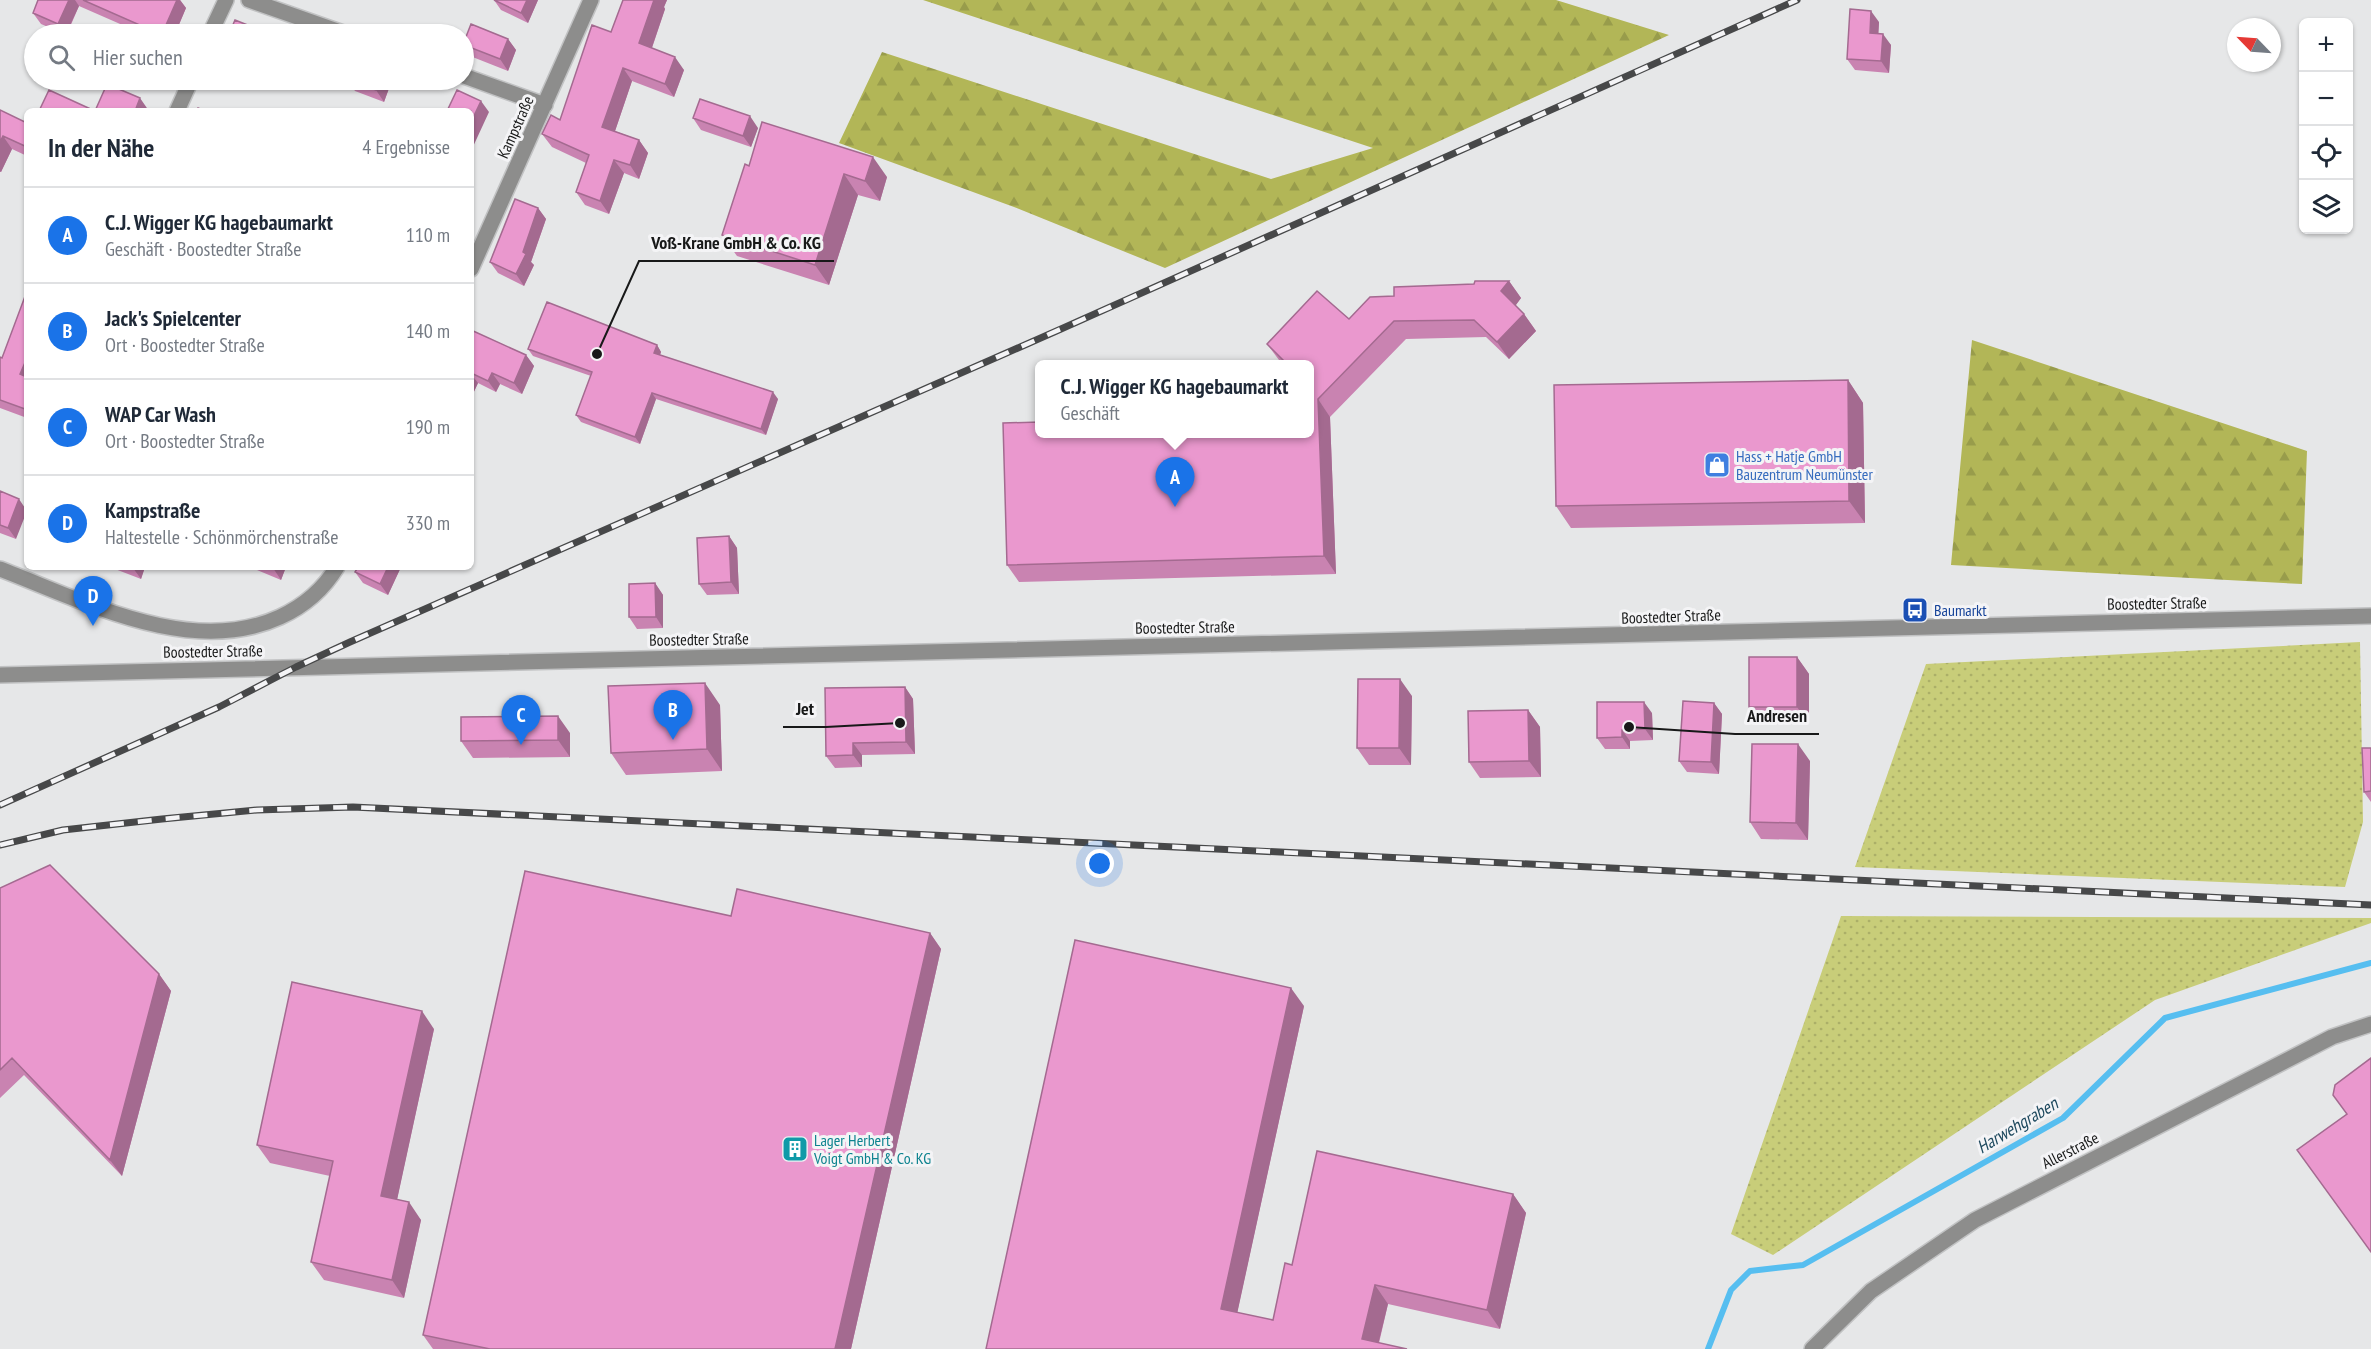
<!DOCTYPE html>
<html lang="de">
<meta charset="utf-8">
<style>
:root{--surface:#fff;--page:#f2f2f3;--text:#1f2937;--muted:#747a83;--line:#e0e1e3;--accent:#1a73e8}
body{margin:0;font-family:"PT Sans Narrow",sans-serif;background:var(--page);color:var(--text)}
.controls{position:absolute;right:18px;top:18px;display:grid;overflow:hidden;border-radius:9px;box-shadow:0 2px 4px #0004}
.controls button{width:54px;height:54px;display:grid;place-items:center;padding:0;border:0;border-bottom:2px solid var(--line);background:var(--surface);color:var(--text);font:30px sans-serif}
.compass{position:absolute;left:2227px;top:18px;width:54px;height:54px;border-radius:50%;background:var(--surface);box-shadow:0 2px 4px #0004;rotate:295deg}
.you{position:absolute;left:1100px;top:864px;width:21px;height:21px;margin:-15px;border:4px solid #fff;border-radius:50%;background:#1a73e8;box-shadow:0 0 0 9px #1a73e833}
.badge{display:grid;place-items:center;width:39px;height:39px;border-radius:50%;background:var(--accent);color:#fff;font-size:20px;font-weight:700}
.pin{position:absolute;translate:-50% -50px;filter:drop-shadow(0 2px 3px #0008)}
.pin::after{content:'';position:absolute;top:32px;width:21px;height:18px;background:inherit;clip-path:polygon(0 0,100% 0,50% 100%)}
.popup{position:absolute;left:1035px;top:360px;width:279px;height:78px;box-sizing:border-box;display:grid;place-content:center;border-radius:9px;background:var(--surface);filter:drop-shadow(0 2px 4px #0005);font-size:20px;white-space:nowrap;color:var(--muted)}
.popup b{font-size:22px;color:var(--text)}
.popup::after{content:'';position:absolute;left:50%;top:100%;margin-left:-12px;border:12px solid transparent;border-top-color:var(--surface)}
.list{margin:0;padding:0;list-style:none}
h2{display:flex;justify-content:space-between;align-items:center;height:78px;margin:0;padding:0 24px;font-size:26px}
h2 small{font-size:20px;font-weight:400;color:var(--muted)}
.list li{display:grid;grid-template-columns:39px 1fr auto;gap:18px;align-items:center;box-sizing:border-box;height:96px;padding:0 24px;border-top:2px solid var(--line)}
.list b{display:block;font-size:22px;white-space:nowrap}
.list p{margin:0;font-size:20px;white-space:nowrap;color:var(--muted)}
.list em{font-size:20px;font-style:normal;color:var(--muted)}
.icon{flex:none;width:33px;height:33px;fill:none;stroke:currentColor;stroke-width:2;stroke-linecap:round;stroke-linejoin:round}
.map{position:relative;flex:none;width:2371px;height:1349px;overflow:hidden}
.search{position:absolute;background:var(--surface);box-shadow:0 2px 4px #0004;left:24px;top:24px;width:450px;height:66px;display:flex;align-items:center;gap:15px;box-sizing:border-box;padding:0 21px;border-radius:33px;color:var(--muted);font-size:22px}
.panel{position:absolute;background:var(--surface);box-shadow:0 2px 4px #0004;left:24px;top:108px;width:450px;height:462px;border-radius:9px}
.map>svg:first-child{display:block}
.grass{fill:url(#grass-dots)}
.forest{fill:url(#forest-firs)}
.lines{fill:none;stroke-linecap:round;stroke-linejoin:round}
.stream{stroke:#56bef0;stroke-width:6}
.minor-casing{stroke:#c1c2c3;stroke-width:18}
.minor{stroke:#8d8d8c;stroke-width:15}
.rail-casing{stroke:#474849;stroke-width:7}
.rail{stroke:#f4f4f6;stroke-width:4.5;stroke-dasharray:14;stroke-linecap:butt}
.wall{fill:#c983b1}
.shaded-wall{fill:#a46a90}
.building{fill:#ea98ce;stroke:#a46a90;stroke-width:1.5}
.labels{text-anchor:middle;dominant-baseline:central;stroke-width:6;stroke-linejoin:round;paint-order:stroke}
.street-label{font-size:16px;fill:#181919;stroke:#f4f4f6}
.shop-label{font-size:16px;fill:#366cbe;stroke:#f4f4f6;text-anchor:start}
.transit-label{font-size:16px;fill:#164399;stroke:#f4f4f6;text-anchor:start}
.culture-label{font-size:16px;fill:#0d838f;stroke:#f4f4f6;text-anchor:start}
.water-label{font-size:18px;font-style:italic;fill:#1e495e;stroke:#f4f4f6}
.leader{fill:none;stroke:#181919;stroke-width:2}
.callout-dot{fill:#181919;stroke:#f4f4f6;stroke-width:2}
.callout-label{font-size:18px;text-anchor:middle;font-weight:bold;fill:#181919;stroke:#f4f4f6;stroke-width:6;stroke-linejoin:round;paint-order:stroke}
</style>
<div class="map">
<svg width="2371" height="1349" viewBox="0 0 2371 1349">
<defs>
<pattern id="grass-dots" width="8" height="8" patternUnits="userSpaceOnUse" patternTransform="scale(1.5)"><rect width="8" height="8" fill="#c8cd79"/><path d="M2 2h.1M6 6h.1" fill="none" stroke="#abaf68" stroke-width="1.8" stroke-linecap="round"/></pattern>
<pattern id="forest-firs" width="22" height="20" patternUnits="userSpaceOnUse" patternTransform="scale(1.5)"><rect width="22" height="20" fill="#b2b657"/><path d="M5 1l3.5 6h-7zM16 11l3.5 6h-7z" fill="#989c4b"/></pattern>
</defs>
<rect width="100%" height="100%" fill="#e6e7e8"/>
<path class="grass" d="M 2360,642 L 2363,822 L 2345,887 L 1855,867 L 1926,664 Z
M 1841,916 L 2371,918 L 2371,923 L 2155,1000 L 1773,1255 L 1731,1234 Z"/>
<path class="forest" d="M 923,0 L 1556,0 L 1669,35 L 1165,268 L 1014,207 L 839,143 L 882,52 L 1271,179 L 1373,148 Z
M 1972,340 L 2307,451 L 2302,584 L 1951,565 Z"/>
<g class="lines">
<path class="stream" d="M 1708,1349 L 1731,1290 L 1750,1271 L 1803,1265 L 2063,1118 L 2165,1018 L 2371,963"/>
<g class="minor-casing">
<path id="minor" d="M 249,0 L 346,34
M 210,34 L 226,0
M 464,76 L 545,105
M 177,111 L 191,80
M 471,269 L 591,0
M 0,569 C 84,601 191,658 280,617 C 304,606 323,590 337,567
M 0,675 L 2371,616
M 1812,1349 L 1871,1291 L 1975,1220 L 2332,1037 L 2371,1024"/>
</g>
<use href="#minor" class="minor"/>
<g class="rail-casing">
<path id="rail" d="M 0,805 L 219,707 L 296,667 L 350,642 L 1061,329 L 1797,0
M 0,845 L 63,830 L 162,819 L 257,810 L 353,807 L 2371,905"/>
</g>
<use href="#rail" class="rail"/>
</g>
<path class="wall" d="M 38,0 L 180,0 L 186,8 L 175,34 L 143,34 L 79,6 L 67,34 L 65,34 L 41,24 L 33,13 Z
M 494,0 L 538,0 L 528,23 L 501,10 Z
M 623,0 L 667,0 L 664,7 L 665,9 L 652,48 L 684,70 L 674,97 L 632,81 L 615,131 L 639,140 L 648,153 L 639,179 L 624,173 L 609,214 L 585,205 L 576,192 L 586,163 L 552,147 L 542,134 L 560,120 L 611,32 Z
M 1879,22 L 1878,33 L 1891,45 L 1889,73 L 1855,70 L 1847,59 Z
M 508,39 L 516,50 L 508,71 L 470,56 L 464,46 L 464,42 Z
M 347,80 L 392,80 L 384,102 L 355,91 Z
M 0,110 L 27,123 L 27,156 L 12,149 L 1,172 L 0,172 Z
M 693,118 L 758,128 L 751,147 L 701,130 Z
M 749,166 L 887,177 L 880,201 L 858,195 L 829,285 L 737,256 L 722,235 Z
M 538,208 L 546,219 L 531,262 L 534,265 L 524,286 L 498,273 L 490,262 Z
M 1509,281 L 1521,298 L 1515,306 L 1524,314 L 1536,331 L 1509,359 L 1486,337 L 1406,339 L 1330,417 L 1336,574 L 1019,582 L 1007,565 L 1310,434 L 1310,364 L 1282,364 L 1267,344 L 1349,319 L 1394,296 L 1474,284 Z
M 27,291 L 27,418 L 0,408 L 0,357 L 2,358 Z
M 471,330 L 526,355 L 534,366 L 522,394 L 500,384 L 496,392 L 478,383 L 471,398 Z
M 657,345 L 661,352 L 660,355 L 778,399 L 766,435 L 656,399 L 640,444 L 581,422 L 576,415 L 591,376 L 533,356 L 528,349 Z
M 1848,380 L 1863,403 L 1865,523 L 1571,528 L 1556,506 Z
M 0,491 L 16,539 L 0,533 Z
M 729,536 L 737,548 L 739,594 L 707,595 L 699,584 Z
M 114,567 L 145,567 L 141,579 L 115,569 Z
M 250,567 L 286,567 L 281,580 Z
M 401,567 L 388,595 L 363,583 L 355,572 Z
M 655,583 L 663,595 L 663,628 L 637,629 L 629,617 Z
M 1797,657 L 1809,674 L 1809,724 L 1761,724 L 1749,707 Z
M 905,687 L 913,699 L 915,754 L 862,755 L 862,767 L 835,768 L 826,756 Z
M 1412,696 L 1411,765 L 1369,765 L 1357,748 Z
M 1714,703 L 1722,714 L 1719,774 L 1687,772 L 1679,761 Z
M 720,705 L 722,771 L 626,775 L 611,753 Z
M 1528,710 L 1540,727 L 1541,777 L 1480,778 L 1469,762 Z
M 1652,713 L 1653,740 L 1630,741 L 1630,749 L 1605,749 L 1597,738 Z
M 570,733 L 570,757 L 473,758 L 461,741 Z
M 2371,748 L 2371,802 L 2364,792 Z
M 1810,761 L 1808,840 L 1761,839 L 1750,822 Z
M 0,888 L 159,974 L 171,991 L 122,1176 L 24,1075 L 0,1098 Z
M 731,916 L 930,933 L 941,949 L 851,1349 L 433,1349 L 423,1335 Z
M 1304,1006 L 1237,1313 L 1273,1320 L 1292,1265 L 1513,1194 L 1526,1213 L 1500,1329 L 1388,1304 L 1379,1343 L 986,1349 Z
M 434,1029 L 397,1199 L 421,1220 L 404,1298 L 324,1280 L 311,1262 L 330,1176 L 270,1163 L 257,1145 Z"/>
<path class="shaded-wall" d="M 69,0 L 75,0 L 79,6 L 66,34 L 58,24 Z
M 177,0 L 180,0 L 186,8 L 175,34 L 162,34 Z
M 527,0 L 538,0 L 528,23 L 521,13 Z
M 654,0 L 667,0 L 664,7 L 665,9 L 649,56 L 639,43 Z
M 1871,11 L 1879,22 L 1878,44 L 1870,33 Z
M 1883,34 L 1891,45 L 1889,73 L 1881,61 Z
M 508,39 L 516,50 L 508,71 L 500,59 Z
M 675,57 L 684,70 L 674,97 L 665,84 Z
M 623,68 L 632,81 L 612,140 L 602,127 Z
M 380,80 L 392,80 L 384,102 L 376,90 Z
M 140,98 L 149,111 L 135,111 Z
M 481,101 L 489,112 L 471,151 L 471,122 Z
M 750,116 L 758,128 L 751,147 L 743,136 Z
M 3,136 L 12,149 L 1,172 L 0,171 L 0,142 Z
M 639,140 L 648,153 L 639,179 L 630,165 Z
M 873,157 L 887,177 L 880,201 L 865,181 Z
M 614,160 L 624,173 L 609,214 L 600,201 Z
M 844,174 L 858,195 L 829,285 L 815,265 Z
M 538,208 L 546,219 L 531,262 L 534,265 L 524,286 L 516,274 L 523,252 Z
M 1509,281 L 1521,298 L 1513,309 L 1501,291 Z
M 1524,314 L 1536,331 L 1509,359 L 1497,342 Z
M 657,345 L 661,352 L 658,360 L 654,353 Z
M 526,355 L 534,366 L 522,394 L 514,383 Z
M 27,358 L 27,384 L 20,374 Z
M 492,373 L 500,384 L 496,392 L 488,381 Z
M 471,374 L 478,383 L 471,398 Z
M 1848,380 L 1863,403 L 1865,523 L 1849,501 Z
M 773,392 L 778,399 L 766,435 L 761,429 Z
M 652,393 L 656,399 L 640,444 L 635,437 Z
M 1318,399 L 1330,417 L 1336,574 L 1324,556 Z
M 19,499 L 27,511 L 16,539 L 8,528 Z
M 729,536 L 737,548 L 739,594 L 731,582 Z
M 133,567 L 145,567 L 141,579 L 133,568 Z
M 274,567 L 286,567 L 281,580 L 273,568 Z
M 388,567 L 401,567 L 388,595 L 380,584 Z
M 655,583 L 663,595 L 663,628 L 656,617 Z
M 1797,657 L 1809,674 L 1809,724 L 1797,707 Z
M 1400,679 L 1412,696 L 1411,765 L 1399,748 Z
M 705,683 L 720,705 L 722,771 L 707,749 Z
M 905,687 L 913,699 L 915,754 L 906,742 Z
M 1644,702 L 1652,713 L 1653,740 L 1645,729 Z
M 1714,703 L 1722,714 L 1719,774 L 1711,762 Z
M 1528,710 L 1540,727 L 1541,777 L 1529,761 Z
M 558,716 L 570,733 L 570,757 L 558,740 Z
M 1622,730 L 1630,741 L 1630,749 L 1622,737 Z
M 853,743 L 862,755 L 862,767 L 853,755 Z
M 1798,744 L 1810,761 L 1808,840 L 1796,823 Z
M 930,933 L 941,949 L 851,1349 L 835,1349 Z
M 159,974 L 171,991 L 122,1176 L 110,1160 Z
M 1291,988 L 1304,1006 L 1234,1328 L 1221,1309 Z
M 422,1011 L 434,1029 L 394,1214 L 381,1196 Z
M 1513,1194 L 1526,1213 L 1500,1329 L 1487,1310 Z
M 409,1202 L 421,1220 L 404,1298 L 392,1280 Z
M 1375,1285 L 1388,1304 L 1377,1349 L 1362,1339 Z"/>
<path class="building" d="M 38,0 L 69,0 L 58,24 L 33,13 Z
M 83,0 L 177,0 L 162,34 L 160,34 Z
M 494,0 L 527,0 L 521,13 Z
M 623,0 L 654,0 L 639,43 L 675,57 L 665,84 L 623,68 L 602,127 L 639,140 L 630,165 L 614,160 L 600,201 L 576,192 L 589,155 L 542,134 L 551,115 L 560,120 L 592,25 L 611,32 Z
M 1850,9 L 1871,11 L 1870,33 L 1883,34 L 1881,61 L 1847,59 Z
M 235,20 L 260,30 L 258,34 L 229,34 Z
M 471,24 L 508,39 L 500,59 L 464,45 L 464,42 Z
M 347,80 L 380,80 L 376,90 Z
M 107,84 L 140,98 L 135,111 L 95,111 Z
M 49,90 L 95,111 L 39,111 Z
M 457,90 L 481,101 L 471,122 L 471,111 L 447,111 Z
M 700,99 L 750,116 L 743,136 L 693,118 Z
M 198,108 L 205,111 L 197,111 Z
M 0,110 L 27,123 L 27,147 L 3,136 L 0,142 Z
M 762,122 L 873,157 L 865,181 L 844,174 L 815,265 L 722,235 L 745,164 L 749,166 Z
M 515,199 L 538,208 L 523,252 L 526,254 L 516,274 L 490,262 Z
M 1475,281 L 1509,281 L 1501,291 L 1524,314 L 1497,342 L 1474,320 L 1394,321 L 1318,399 L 1324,556 L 1007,565 L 1003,423 L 1040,422 L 1040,434 L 1310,434 L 1310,364 L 1287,364 L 1267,344 L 1317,291 L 1349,319 L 1370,297 L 1394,296 L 1394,287 L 1474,284 Z
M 27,291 L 27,358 L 20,374 L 27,377 L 27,403 L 25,409 L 0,400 L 0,357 L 2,358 Z
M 547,302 L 657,345 L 654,353 L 773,392 L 761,429 L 652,393 L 635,437 L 576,415 L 592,372 L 528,349 Z
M 471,330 L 526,355 L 514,383 L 492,373 L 488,381 L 471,373 Z
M 1848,380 L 1849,501 L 1556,506 L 1554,385 Z
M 0,491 L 19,499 L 8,528 L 0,525 Z
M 729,536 L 731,582 L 699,584 L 697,538 Z
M 358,567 L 388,567 L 380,584 L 355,572 Z
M 655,583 L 656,617 L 629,617 L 629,584 Z
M 1749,657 L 1797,657 L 1797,707 L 1749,707 Z
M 1358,679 L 1400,679 L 1399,748 L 1357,748 Z
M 705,683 L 707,749 L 611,753 L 608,686 Z
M 905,687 L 906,742 L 853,743 L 853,755 L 826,756 L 825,688 Z
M 1683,701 L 1714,703 L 1711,762 L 1679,761 Z
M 1597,702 L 1644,702 L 1645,729 L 1622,730 L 1622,737 L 1597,738 Z
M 1528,710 L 1529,761 L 1469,762 L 1468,711 Z
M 558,716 L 558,740 L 461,741 L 461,717 Z
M 1752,744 L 1798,744 L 1796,823 L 1750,822 Z
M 2362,748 L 2371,748 L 2371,791 L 2364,792 Z
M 50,865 L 159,974 L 110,1160 L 12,1058 L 0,1070 L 0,888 Z
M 525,871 L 731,916 L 737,889 L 930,933 L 835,1349 L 490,1349 L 423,1335 Z
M 1075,940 L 1291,988 L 1221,1309 L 1273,1320 L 1285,1263 L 1292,1265 L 1317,1151 L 1513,1194 L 1487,1310 L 1375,1285 L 1362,1339 L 1407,1349 L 986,1349 Z
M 292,982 L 422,1011 L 381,1196 L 409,1202 L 392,1280 L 311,1262 L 333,1161 L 257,1145 Z
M 2371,1058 L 2371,1252 L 2297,1150 L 2347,1114 L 2333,1095 L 2335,1085 Z"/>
<defs>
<g id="shop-square" transform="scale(1.35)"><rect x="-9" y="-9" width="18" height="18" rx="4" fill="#3f7fe0" stroke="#f4f4f6"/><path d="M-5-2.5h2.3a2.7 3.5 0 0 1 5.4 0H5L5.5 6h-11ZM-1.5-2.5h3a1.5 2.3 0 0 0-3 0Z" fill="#fff"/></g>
<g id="bus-square" transform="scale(1.35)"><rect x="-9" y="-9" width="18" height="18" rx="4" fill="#1a4fb4" stroke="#f4f4f6"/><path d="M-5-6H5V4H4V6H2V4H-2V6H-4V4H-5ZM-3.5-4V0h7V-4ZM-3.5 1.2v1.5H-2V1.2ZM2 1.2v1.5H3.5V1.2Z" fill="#fff"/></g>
<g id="building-square" transform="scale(1.35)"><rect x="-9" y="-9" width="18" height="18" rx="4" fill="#0f9aa8" stroke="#f4f4f6"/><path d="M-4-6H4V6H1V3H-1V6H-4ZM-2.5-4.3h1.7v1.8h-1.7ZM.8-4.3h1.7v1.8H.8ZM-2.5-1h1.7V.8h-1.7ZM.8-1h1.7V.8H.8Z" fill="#fff"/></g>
</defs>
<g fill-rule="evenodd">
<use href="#shop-square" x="1717" y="465"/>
<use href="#bus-square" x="1915" y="610"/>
<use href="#building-square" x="795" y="1149"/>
</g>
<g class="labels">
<g class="street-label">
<text transform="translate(515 127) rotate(-66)">Kampstraße</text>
<text transform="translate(2157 603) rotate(-1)">Boostedter Straße</text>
<text transform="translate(1671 616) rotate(-2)">Boostedter Straße</text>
<text transform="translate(1185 627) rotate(-1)">Boostedter Straße</text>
<text transform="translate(699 639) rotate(-1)">Boostedter Straße</text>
<text transform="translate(213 651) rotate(-1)">Boostedter Straße</text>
<text transform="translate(2070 1150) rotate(-27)">Allerstraße</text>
</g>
<g class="shop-label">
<text x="1736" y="456">Hass + Hatje GmbH<tspan x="1736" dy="18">Bauzentrum Neumünster</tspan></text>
</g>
<g class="transit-label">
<text x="1934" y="610">Baumarkt</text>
</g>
<g class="culture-label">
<text x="814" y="1140">Lager Herbert<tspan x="814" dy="18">Voigt GmbH &amp; Co. KG</tspan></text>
</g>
<g class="water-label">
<text transform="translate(2017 1125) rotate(-31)">Harwehgraben</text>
</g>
</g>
<path class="leader" d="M597 354L639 261H834M900 723L826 727H783M1629 727L1735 734H1819"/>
<g class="callout-dot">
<circle cx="597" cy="354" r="6"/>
<circle cx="900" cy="723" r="6"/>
<circle cx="1629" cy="727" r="6"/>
</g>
<g class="callout-label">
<text x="736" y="249">Voß-Krane GmbH &amp; Co. KG</text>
<text x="805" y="715">Jet</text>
<text x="1777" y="722">Andresen</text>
</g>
</svg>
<div class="controls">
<button>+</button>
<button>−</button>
<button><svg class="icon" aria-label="locate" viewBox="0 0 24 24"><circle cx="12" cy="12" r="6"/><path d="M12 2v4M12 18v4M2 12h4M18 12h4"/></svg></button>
<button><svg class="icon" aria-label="layers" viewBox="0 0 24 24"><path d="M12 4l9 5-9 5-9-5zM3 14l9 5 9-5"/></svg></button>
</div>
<svg class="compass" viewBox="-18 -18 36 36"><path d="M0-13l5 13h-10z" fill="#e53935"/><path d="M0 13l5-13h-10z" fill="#747a83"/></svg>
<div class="you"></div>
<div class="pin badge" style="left:1175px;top:507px">A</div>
<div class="popup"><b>C.J. Wigger KG hagebaumarkt</b>Geschäft</div>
<div class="pin badge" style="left:673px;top:740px">B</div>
<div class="pin badge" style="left:521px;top:745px">C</div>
<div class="pin badge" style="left:93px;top:626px">D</div>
<div class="search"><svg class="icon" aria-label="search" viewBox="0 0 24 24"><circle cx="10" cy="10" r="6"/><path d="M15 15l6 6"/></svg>Hier suchen</div>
<section class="panel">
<h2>In der Nähe<small>4 Ergebnisse</small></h2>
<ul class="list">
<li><span class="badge">A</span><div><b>C.J. Wigger KG hagebaumarkt</b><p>Geschäft · Boostedter Straße</p></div><em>110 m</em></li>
<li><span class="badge">B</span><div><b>Jack's Spielcenter</b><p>Ort · Boostedter Straße</p></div><em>140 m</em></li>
<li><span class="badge">C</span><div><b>WAP Car Wash</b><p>Ort · Boostedter Straße</p></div><em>190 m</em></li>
<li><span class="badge">D</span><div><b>Kampstraße</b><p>Haltestelle · Schönmörchenstraße</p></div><em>330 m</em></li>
</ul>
</section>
</div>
